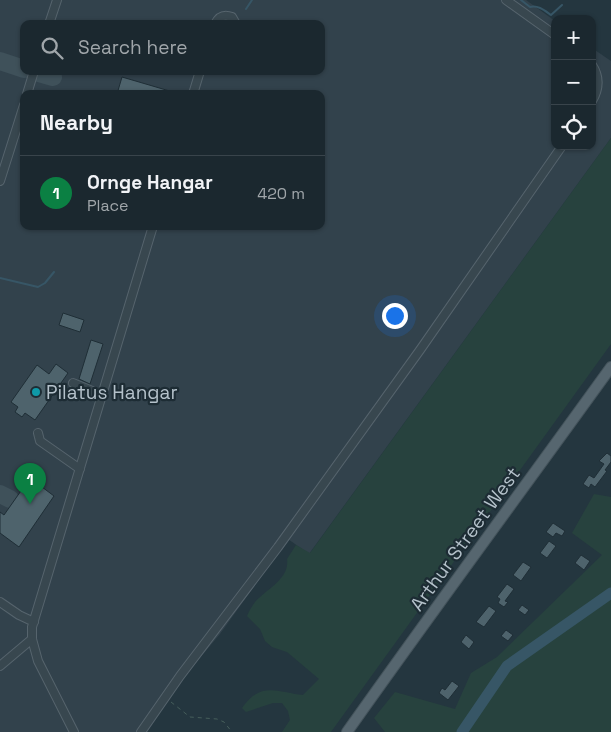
<!DOCTYPE html>
<meta charset="utf-8">
<style>
:root{--surface:#1b282f;--page:#243037;--text:#f1f3f6;--muted:#a0a6aa;--line:#39444b;--accent:#0b8043}
body{margin:0;font-family:"Space Grotesk",sans-serif;background:var(--page);color:var(--text)}
.controls{position:absolute;right:15px;top:15px;display:grid;overflow:hidden;border-radius:10px;box-shadow:0 1px 4px #0004}
.controls button{width:45px;height:45px;display:grid;place-items:center;padding:0;border:0;border-bottom:1px solid var(--line);background:var(--surface);color:var(--text);font:25px sans-serif}
.you{position:absolute;left:394px;top:315px;width:18px;height:18px;margin:-12px;border:4px solid #fff;border-radius:50%;background:#1a73e8;box-shadow:0 0 0 8px #1a73e833}
.badge{display:grid;place-items:center;width:32px;height:32px;border-radius:50%;background:var(--accent);color:#fff;font-size:16px;font-weight:700}
.pin{position:absolute;translate:-50% -41px;filter:drop-shadow(0 1px 2px #0008)}
.pin::after{content:'';position:absolute;top:26px;width:18px;height:15px;background:inherit;clip-path:polygon(0 0,100% 0,50% 100%)}
.list{margin:0;padding:0;list-style:none}
h2{display:flex;justify-content:space-between;align-items:center;height:65px;margin:0;padding:0 20px;font-size:21px}
h2 small{font-size:16px;font-weight:400;color:var(--muted)}
.list li{display:grid;grid-template-columns:32px 1fr auto;gap:15px;align-items:center;box-sizing:border-box;height:75px;padding:0 20px;border-top:1px solid var(--line)}
.list b{display:block;font-size:19px;white-space:nowrap}
.list p{margin:0;font-size:16px;white-space:nowrap;color:var(--muted)}
.list em{font-size:16px;font-style:normal;color:var(--muted)}
.icon{flex:none;width:28px;height:28px;fill:none;stroke:currentColor;stroke-width:2;stroke-linecap:round;stroke-linejoin:round}
.map{position:relative;flex:none;width:611px;height:732px;overflow:hidden}
.search{position:absolute;background:var(--surface);box-shadow:0 1px 4px #0004;left:20px;top:20px;width:305px;height:55px;display:flex;align-items:center;gap:12px;box-sizing:border-box;padding:0 18px;border-radius:10px;color:var(--muted);font-size:19px}
.panel{position:absolute;background:var(--surface);box-shadow:0 1px 4px #0004;left:20px;top:90px;width:305px;height:140px;border-radius:10px}
.map>svg:first-child{display:block}
.airport{fill:#32424c;fill-rule:evenodd}
.green{fill:#27423e}
.lines{fill:none;stroke-linecap:round;stroke-linejoin:round}
.stream{stroke:#375666;stroke-width:2}
.river{stroke:#375666;stroke-width:11}
.taxiway{stroke:#3f515a;stroke-width:18}
.building{fill:#4e636c;stroke:#1f2e36}
.minor-casing{stroke:#56646d;stroke-width:10}
.major-casing{stroke:#44535b;stroke-width:12}
.path{stroke:#465e5b;stroke-width:1;stroke-dasharray:4 4;stroke-linecap:butt}
.minor{stroke:#38474f;stroke-width:8}
.major{stroke:#56666f;stroke-width:10}
.culture-dot{fill:#0f9aa8;stroke:#1d2c34;stroke-width:2}
.labels{text-anchor:middle;dominant-baseline:central;stroke-width:4.5;stroke-linejoin:round;paint-order:stroke}
.poi-label{font-size:19px;fill:#b4c1ca;stroke:#1d2c34;text-anchor:start}
.street-label{font-size:19px;fill:#b4c1ca;stroke:#1d2c34}
</style>
<div class="map">
<svg width="611" height="732" viewBox="0 0 611 732">
<rect width="100%" height="100%" fill="#24363f"/>
<path class="airport" d="M 0,0 L 526,0 L 555,21 L 555,146 L 592,146 L 592,48 L 611,61 L 611,138 L 309,554 L 288,539 L 220,634 L 138,732 L 0,732 ZM 24,24 L 321,24 L 321,71 L 24,71 ZM 24,94 L 321,94 L 321,226 L 24,226 Z"/>
<path class="green" d="M 611,138 L 611,344 L 331,732 L 282,732 L 290,720 L 288,711 L 282,703 L 273,703 L 246,712 L 242,708 C 261,681 276,692 303,695 L 319,679 L 287,652 L 272,647 L 265,641 L 260,629 L 247,616 C 249,611 252,606 255,602 C 266,589 290,579 287,559 L 296,545 L 310,553 Z
M 594,494 L 611,497 L 611,732 L 385,732 L 374,718 L 395,692 L 455,709 L 471,673 L 497,657 L 602,555 L 572,533 Z"/>
<g class="lines">
<path class="stream" d="M 521,0 L 530,7 C 538,5 544,10 551,15 L 562,5
M 246,9 L 252,0
M 0,278 L 38,287 L 45,283 L 54,272"/>
<path class="river" d="M 462,732 L 507,666 L 611,593"/>
<path class="taxiway" d="M 0,61 L 24,69
M 32,71 L 53,77
M 0,494 L 10,499"/>
</g>
<path class="building" d="M 122,77 L 173,92 L 173,94 L 117,94 Z
M 63,313 L 84,320 L 80,332 L 59,325 Z
M 91,340 L 103,344 L 90,384 L 79,379 Z
M 56,364 L 68,373 L 35,420 L 25,413 L 22,417 L 15,412 L 18,407 L 11,402 L 37,365 L 49,374 Z
M 607,453 L 611,456 L 611,462 L 605,470 L 607,471 L 595,487 L 591,484 L 589,488 L 583,484 L 589,475 L 594,478 L 604,464 L 599,461 Z
M 30,478 L 54,496 L 19,547 L 0,533 L 0,512 L 4,515 Z
M 553,523 L 565,531 L 562,536 L 556,533 L 553,537 L 546,532 Z
M 549,541 L 556,546 L 547,558 L 540,553 Z
M 581,555 L 590,561 L 584,570 L 575,563 Z
M 523,562 L 531,567 L 521,581 L 513,575 Z
M 507,584 L 514,589 L 505,601 L 508,602 L 504,607 L 498,603 L 500,599 L 497,597 Z
M 522,605 L 529,610 L 525,615 L 518,610 Z
M 489,606 L 496,611 L 484,627 L 476,622 Z
M 506,630 L 513,635 L 508,641 L 501,636 Z
M 466,635 L 474,642 L 469,649 L 461,642 Z
M 452,681 L 459,686 L 448,700 L 439,693 L 442,688 L 445,690 Z"/>
<g class="lines">
<g class="minor-casing">
<path id="minor" d="M 506,0 L 555,35
M 49,24 L 57,0
M 215,24 C 219,16 224,14 232,17 L 236,24
M 592,65 C 600,77 599,89 592,101
M 27,94 L 34,71
M 193,94 L 200,71
M 0,181 L 24,105
M 73,383 L 102,395
M 38,433 L 40,441 L 80,469
M 0,602 L 19,615 L 34,622
M 0,666 L 32,639
M 74,732 L 38,661 L 32,639 L 32,627 L 153,226
M 141,732 L 180,676 L 278,547 L 420,350 L 562,146"/>
</g>
<g class="major-casing">
<path id="major" d="M 347,732 C 434,609 523,489 611,367"/>
</g>
<path class="path" d="M 171,702 L 190,717 L 217,719 L 224,722 L 232,732"/>
<use href="#minor" class="minor"/>
<use href="#major" class="major"/>
</g>
<circle class="culture-dot" cx="36" cy="392" r="5"/>
<g class="labels">
<g class="poi-label">
<text x="46" y="392">Pilatus Hangar</text>
</g>
<g class="street-label">
<text transform="translate(465 539) rotate(-54)">Arthur Street West</text>
</g>
</g>
</svg>
<div class="controls">
<button>+</button>
<button>−</button>
<button><svg class="icon" aria-label="locate" viewBox="0 0 24 24"><circle cx="12" cy="12" r="6"/><path d="M12 2v4M12 18v4M2 12h4M18 12h4"/></svg></button>
</div>
<div class="you"></div>
<div class="pin badge" style="left:30px;top:504px">1</div>
<div class="search"><svg class="icon" aria-label="search" viewBox="0 0 24 24"><circle cx="10" cy="10" r="6"/><path d="M15 15l6 6"/></svg>Search here</div>
<section class="panel">
<h2>Nearby<small></small></h2>
<ul class="list">
<li><span class="badge">1</span><div><b>Ornge Hangar</b><p>Place</p></div><em>420 m</em></li>
</ul>
</section>
</div>
